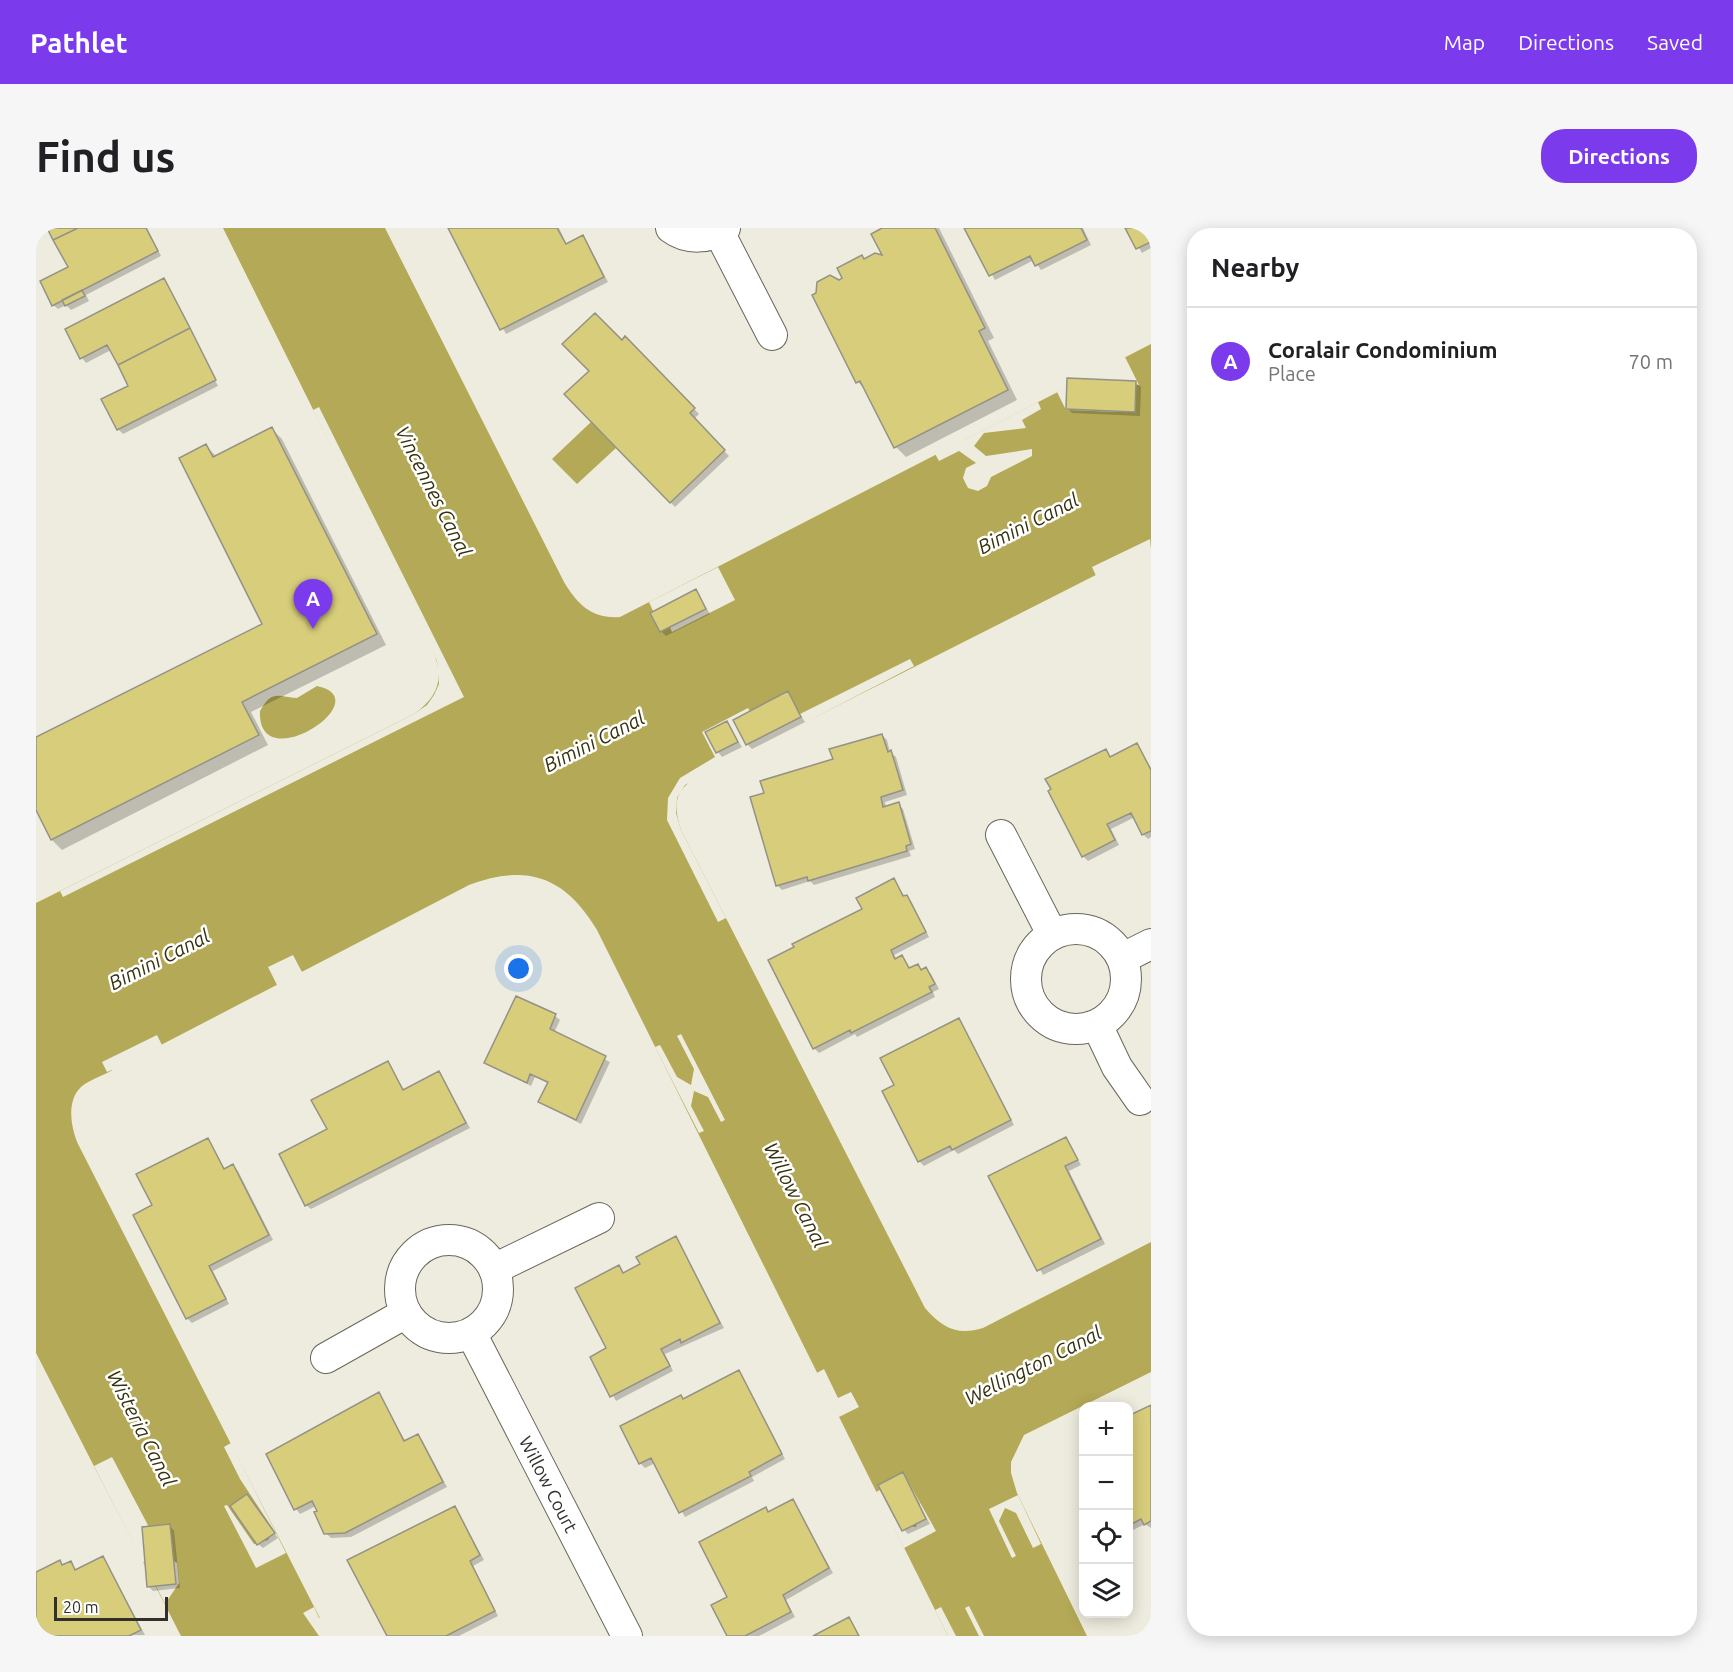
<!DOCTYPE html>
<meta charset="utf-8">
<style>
:root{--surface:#fff;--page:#f6f6f6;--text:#202124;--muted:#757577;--line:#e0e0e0;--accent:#7c3aed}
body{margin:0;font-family:Ubuntu,sans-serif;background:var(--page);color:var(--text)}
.controls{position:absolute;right:18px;bottom:18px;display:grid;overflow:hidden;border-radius:12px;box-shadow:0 3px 15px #0003}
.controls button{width:54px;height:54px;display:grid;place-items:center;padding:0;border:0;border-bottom:2px solid var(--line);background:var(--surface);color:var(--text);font:30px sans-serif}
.scale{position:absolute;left:18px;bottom:15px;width:114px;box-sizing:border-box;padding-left:6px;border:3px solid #31302b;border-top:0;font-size:16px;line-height:21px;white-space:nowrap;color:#31302b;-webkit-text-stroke:4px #fff;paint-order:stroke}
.you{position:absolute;left:483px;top:741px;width:21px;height:21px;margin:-15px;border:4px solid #fff;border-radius:50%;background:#1a73e8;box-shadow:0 0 0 9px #1a73e833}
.badge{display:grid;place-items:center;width:39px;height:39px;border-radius:50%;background:var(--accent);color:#fff;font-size:20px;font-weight:700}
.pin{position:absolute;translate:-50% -50px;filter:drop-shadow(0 2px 3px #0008)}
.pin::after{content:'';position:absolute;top:32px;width:21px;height:18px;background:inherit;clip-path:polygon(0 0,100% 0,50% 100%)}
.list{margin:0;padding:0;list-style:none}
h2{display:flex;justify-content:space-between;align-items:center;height:78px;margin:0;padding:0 24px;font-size:26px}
h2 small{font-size:20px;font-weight:400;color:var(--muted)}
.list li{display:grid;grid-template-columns:39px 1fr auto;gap:18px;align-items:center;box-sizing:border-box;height:108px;padding:0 24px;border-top:2px solid var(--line)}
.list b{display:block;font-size:22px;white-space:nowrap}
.list p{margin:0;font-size:20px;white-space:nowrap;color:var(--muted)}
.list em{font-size:20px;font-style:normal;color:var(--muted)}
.icon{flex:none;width:33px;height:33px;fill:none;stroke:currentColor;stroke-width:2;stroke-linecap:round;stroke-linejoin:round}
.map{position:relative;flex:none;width:1115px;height:1408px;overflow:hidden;border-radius:24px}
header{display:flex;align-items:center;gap:36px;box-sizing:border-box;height:84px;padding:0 30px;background:var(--accent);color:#fff}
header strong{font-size:28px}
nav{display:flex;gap:33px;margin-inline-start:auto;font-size:21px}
.intro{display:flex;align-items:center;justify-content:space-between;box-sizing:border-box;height:144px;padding:0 36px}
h1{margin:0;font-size:42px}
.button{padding:15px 27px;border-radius:24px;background:var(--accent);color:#fff;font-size:21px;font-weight:700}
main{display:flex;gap:36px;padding:0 36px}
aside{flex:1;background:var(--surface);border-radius:24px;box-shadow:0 3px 15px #0003}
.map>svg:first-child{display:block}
.water{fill:#b3a956}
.pier{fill:#eeecde}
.shadow{fill:#0003}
.building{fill:#d7cd7a;stroke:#949285;stroke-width:1.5}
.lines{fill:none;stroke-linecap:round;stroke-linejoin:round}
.minor-casing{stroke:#69675b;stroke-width:32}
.minor{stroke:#fff;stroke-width:30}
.labels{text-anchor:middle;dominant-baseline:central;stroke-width:5;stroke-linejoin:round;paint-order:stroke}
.street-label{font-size:18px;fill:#31302b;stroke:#fff}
.water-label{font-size:20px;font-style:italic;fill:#35310c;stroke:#fff}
</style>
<header>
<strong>Pathlet</strong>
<nav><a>Map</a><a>Directions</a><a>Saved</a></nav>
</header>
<div class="intro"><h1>Find us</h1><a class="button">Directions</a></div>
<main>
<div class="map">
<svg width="1115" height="1408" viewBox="0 0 1115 1408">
<rect width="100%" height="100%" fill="#eeecde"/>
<path class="water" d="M 187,0 L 349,0 L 528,354 C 542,377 556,391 584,389 L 1115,116 L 1115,319 L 661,549 C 638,563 637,577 645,602 L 889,1080 C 906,1100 922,1108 947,1100 L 1115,1014 L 1115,1144 L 988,1207 L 975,1234 L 975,1245 L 981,1265 L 1051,1408 L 912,1408 L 561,702 C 529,649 492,635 433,657 L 71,845 C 63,849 52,853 45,859 C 30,873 35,900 42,916 L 293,1408 L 145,1408 L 0,1125 L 0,675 L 378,486 C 403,468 409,449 396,421 Z
M 555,194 L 580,220 L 541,256 L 516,231 Z
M 281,458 C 345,471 221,552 224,483 C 236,461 242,469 261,470 Z"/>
<path class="pier" d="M 1089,129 L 1103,157 L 1055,154 L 1081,178 L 1081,184 L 1030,182 L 1021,164 L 1056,146 L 1055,143 Z
M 1002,174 L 1005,181 L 986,192 L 990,200 L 948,205 L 938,218 L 950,228 L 996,221 L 996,228 L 955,249 L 951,258 L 942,263 L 932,260 L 927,250 L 930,240 L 940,235 L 923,223 L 903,233 L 898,224 L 924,211 L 926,213 Z
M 283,179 L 428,469 L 27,669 L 24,663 L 378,486 L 391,477 L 398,467 L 403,456 L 401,433 L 277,182 Z
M 1114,311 L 1115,323 L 1061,350 L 1056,339 Z
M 682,339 L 699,372 L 636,404 L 633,397 L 618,385 L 613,374 Z
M 874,431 L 878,438 L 649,557 L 641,570 L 640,585 L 645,602 L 690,690 L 682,694 L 631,592 L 632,570 L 644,550 L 679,529 L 666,504 L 712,480 L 726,505 Z
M 257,727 L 266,744 L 269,743 L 270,746 L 240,761 L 241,757 L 232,739 Z
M 645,806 L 689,892 L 685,894 L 672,869 L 658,863 L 655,878 L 668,903 L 663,905 L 619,819 L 624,817 L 641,849 L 655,857 L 658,841 L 641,808 Z
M 121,807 L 126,817 L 97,832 L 98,835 L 77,845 L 76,842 L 71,844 L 66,834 Z
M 788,1141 L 802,1170 L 815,1164 L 823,1179 L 803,1189 L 779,1146 Z
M 195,1215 L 250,1325 L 220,1340 L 188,1278 L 191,1277 L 218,1316 L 232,1312 L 237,1301 L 204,1251 L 188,1219 Z
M 76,1229 L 114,1301 L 133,1330 L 141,1335 L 143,1355 L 129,1376 L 108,1334 L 105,1335 L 95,1316 L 97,1315 L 58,1238 Z
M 869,1248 L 900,1303 L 868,1320 L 858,1300 L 855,1301 L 840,1264 L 844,1262 L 858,1289 L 867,1297 L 880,1299 L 884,1276 Z
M 982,1267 L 1005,1316 L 997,1320 L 980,1285 L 969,1280 L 963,1293 L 980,1328 L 976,1330 L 953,1281 Z
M 933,1378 L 948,1408 L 943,1408 L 929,1380 Z
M 278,1379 L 283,1390 L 286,1389 L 296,1408 L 283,1408 L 267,1385 Z
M 905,1379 L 920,1408 L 912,1408 L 899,1382 Z"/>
<path class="shadow" d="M 13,0 L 111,0 L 125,28 L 50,67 L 53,73 L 35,82 L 30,77 L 22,81 L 17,77 L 34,40 Z
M 413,0 L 523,0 L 531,17 L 547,9 L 551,14 L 572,54 L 470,106 Z
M 849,0 L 903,0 L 958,110 L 952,113 L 981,172 L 870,229 L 860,219 L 832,165 L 822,154 L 778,68 L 803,54 L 829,32 L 849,29 Z
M 930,0 L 1047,0 L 1055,17 L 1005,42 L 998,32 L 959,52 Z
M 1091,0 L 1115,0 L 1115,20 L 1106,25 Z
M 128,52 L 182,158 L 87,206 L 82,201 L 94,158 L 75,122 L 50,135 L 46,130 Z
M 589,110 L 663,186 L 658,191 L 693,228 L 639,279 L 530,166 Z
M 1100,155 L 1105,159 L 1104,188 L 1036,185 L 1031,180 Z
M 236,201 L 246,211 L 350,417 L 215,484 L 232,517 L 26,622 L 16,612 L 0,579 L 0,508 L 1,510 L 228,396 L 170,218 L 180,228 Z
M 660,363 L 674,386 L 630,408 L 625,403 Z
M 751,465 L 769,494 L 716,521 L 711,516 Z
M 691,495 L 706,519 L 686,529 L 682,524 Z
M 846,507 L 851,512 L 854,524 L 860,529 L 871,567 L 849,574 L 850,580 L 862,576 L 867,581 L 879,621 L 873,623 L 875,628 L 778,657 L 774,653 L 746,662 L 741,657 L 729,566 Z
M 1101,517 L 1115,540 L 1115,609 L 1112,611 L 1107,606 L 1099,589 L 1075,601 L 1083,617 L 1052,633 L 1047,628 L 1070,523 L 1076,530 Z
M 858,652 L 869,669 L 875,673 L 893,709 L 858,727 L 861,732 L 866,729 L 874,741 L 881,738 L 895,746 L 903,761 L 897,764 L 899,769 L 821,809 L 819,806 L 783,825 L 778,820 L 828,681 Z
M 519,788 L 524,792 L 518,805 L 574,834 L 545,896 L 504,874 L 513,856 L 499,849 L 495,858 L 450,834 Z
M 922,792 L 978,897 L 922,926 L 918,922 L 888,938 L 883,933 L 860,858 Z
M 351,835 L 369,863 L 403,845 L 434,900 L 275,981 L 270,977 L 293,902 Z
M 1030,910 L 1045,937 L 1033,943 L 1069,1016 L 1007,1047 L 954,948 Z
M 171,912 L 189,942 L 197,938 L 202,943 L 237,1012 L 177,1043 L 193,1076 L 156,1095 L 151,1090 Z
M 639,1010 L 688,1100 L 629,1126 L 637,1143 L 580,1173 L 556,1129 L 572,1121 L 583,1039 L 588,1046 L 606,1037 Z
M 703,1144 L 749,1231 L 716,1249 L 718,1253 L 649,1289 L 619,1235 L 609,1240 L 604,1235 L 645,1169 L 648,1172 Z
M 342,1166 L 370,1214 L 382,1208 L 386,1212 L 411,1259 L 315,1309 L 295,1310 L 290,1305 L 280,1278 L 264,1286 L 260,1281 Z
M 1115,1178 L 1115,1300 L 1109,1296 L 1095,1303 L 1092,1300 L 1092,1211 Z
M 867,1246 L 894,1296 L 872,1306 L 868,1302 Z
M 211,1268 L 242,1310 L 227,1320 L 222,1316 Z
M 757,1273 L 797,1345 L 750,1372 L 759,1389 L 723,1408 L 693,1408 L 677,1377 L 693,1369 L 730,1281 L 734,1285 Z
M 419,1279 L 448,1332 L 437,1338 L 462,1388 L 423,1408 L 353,1408 L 313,1332 Z
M 134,1298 L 138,1303 L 144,1360 L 117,1363 L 113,1359 Z
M 67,1329 L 109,1407 L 0,1408 L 0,1346 L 24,1334 L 28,1338 L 34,1335 L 41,1343 Z"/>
<path class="building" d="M 11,0 L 42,0 L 17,12 Z
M 42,0 L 110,0 L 122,23 L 16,78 L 4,53 L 32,39 L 17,12 Z
M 412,0 L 521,0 L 530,16 L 547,7 L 568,49 L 464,102 Z
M 846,0 L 899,0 L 949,100 L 943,103 L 972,162 L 858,220 L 824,153 L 820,155 L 776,67 L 780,65 L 781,54 L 794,47 L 803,52 L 806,50 L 801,40 L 826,27 L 828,31 L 839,25 L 846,27 L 835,6 Z
M 928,0 L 1045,0 L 1051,12 L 999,38 L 994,28 L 953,48 Z
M 1089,0 L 1115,0 L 1115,14 L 1100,21 Z
M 128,50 L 154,100 L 82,137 L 71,117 L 44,131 L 29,101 Z
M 46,62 L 49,68 L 29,78 L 26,72 Z
M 559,85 L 586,112 L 589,108 L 659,180 L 654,185 L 689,222 L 634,275 L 528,166 L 553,143 L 526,116 Z
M 154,100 L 180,152 L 81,202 L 65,171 L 92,158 L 82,137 Z
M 1031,150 L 1100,153 L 1099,184 L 1030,181 Z
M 236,199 L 341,406 L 206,474 L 223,507 L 15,612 L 0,582 L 0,509 L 226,396 L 143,230 L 170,216 L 177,229 Z
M 660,361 L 670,381 L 624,404 L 614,385 Z
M 752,463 L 765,489 L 710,517 L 697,492 Z
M 691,493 L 702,514 L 680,525 L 669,504 Z
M 846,506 L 852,524 L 855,522 L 867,562 L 845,569 L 847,579 L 863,574 L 875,616 L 870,618 L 871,623 L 772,653 L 771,649 L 740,658 L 714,569 L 728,565 L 724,553 L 797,531 L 793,521 Z
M 1101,515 L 1115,542 L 1115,603 L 1106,607 L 1095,585 L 1071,596 L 1079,612 L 1046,629 L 1012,563 L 1015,561 L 1009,551 L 1070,521 L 1074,529 Z
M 858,650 L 867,668 L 871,667 L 890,704 L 855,722 L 859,731 L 866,727 L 873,740 L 882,736 L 885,742 L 890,739 L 899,756 L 893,759 L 896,764 L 815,805 L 814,802 L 777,821 L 732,732 L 758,719 L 756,716 L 826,681 L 820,670 Z
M 480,768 L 520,786 L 514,801 L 570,828 L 540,892 L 502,874 L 512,854 L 494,846 L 491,855 L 448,835 Z
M 923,790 L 975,892 L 916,922 L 914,918 L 882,934 L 846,863 L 858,857 L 844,830 Z
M 352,833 L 367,862 L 403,843 L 430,895 L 269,978 L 243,926 L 291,901 L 275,872 Z
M 1030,909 L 1042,932 L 1029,938 L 1065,1011 L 1001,1043 L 952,948 Z
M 172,910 L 188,941 L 197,936 L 233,1007 L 173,1038 L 190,1071 L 150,1091 L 97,987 L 116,977 L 100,946 Z
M 640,1008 L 684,1095 L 645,1115 L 644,1111 L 625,1121 L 634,1138 L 574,1169 L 554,1129 L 570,1120 L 539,1060 L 583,1037 L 587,1045 L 604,1036 L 600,1029 Z
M 703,1142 L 746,1226 L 713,1244 L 715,1248 L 643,1285 L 615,1230 L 603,1236 L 584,1198 L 645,1167 L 647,1171 Z
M 343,1164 L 368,1213 L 382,1206 L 407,1254 L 309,1305 L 288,1306 L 278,1284 L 281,1283 L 276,1273 L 258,1282 L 230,1226 Z
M 1115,1177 L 1115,1293 L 1108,1297 L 1105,1291 L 1092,1298 L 1092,1188 Z
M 867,1244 L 890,1291 L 866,1303 L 842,1257 Z
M 211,1266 L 239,1305 L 221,1317 L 194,1278 Z
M 757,1271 L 793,1340 L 747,1367 L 755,1384 L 709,1408 L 691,1408 L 675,1377 L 691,1369 L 663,1314 L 730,1279 L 732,1284 Z
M 419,1278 L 444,1327 L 434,1333 L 459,1383 L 410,1408 L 351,1408 L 311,1332 Z
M 134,1296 L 140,1356 L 111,1359 L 106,1299 Z
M 67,1328 L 105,1402 L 93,1408 L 0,1408 L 0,1344 L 24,1332 L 26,1337 L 35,1333 L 39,1342 Z
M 813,1389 L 823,1408 L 777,1408 Z"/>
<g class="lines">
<g class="minor-casing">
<g id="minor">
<path d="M 635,0 C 651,12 673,11 689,0"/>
<path d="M 683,4 L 736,107"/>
<path d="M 965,607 L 1016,706"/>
<circle cx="1040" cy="751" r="50"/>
<path d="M 1087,730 L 1115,716"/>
<path d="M 1061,797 L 1081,839 L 1104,872"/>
<circle cx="413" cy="1061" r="49"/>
<path d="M 458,1041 L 563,990"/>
<path id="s1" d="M 435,1105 L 591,1408"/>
<path d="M 290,1130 L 370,1085"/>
</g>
</g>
<use href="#minor" class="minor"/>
</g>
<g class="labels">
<g class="street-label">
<text stroke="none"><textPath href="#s1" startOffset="170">Willow Court</textPath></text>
</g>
<g class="water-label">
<text transform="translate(398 263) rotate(63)">Vincennes Canal</text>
<text transform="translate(992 295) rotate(-27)">Bimini Canal</text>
<text transform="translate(558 513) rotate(-27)">Bimini Canal</text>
<text transform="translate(123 731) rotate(-27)">Bimini Canal</text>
<text transform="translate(760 967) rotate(63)">Willow Canal</text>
<text transform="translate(997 1137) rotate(-27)">Wellington Canal</text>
<text transform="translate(106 1200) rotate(63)">Wisteria Canal</text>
</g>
</g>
</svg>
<div class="controls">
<button>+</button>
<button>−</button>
<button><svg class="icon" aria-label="locate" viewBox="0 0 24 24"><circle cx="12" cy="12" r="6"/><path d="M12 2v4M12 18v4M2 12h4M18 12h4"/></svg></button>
<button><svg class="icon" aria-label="layers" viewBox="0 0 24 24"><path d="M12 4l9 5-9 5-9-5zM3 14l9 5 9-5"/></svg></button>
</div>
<div class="scale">20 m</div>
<div class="you"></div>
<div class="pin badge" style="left:277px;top:401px">A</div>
</div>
<aside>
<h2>Nearby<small></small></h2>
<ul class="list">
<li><span class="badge">A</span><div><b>Coralair Condominium</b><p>Place</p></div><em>70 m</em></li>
</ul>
</aside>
</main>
